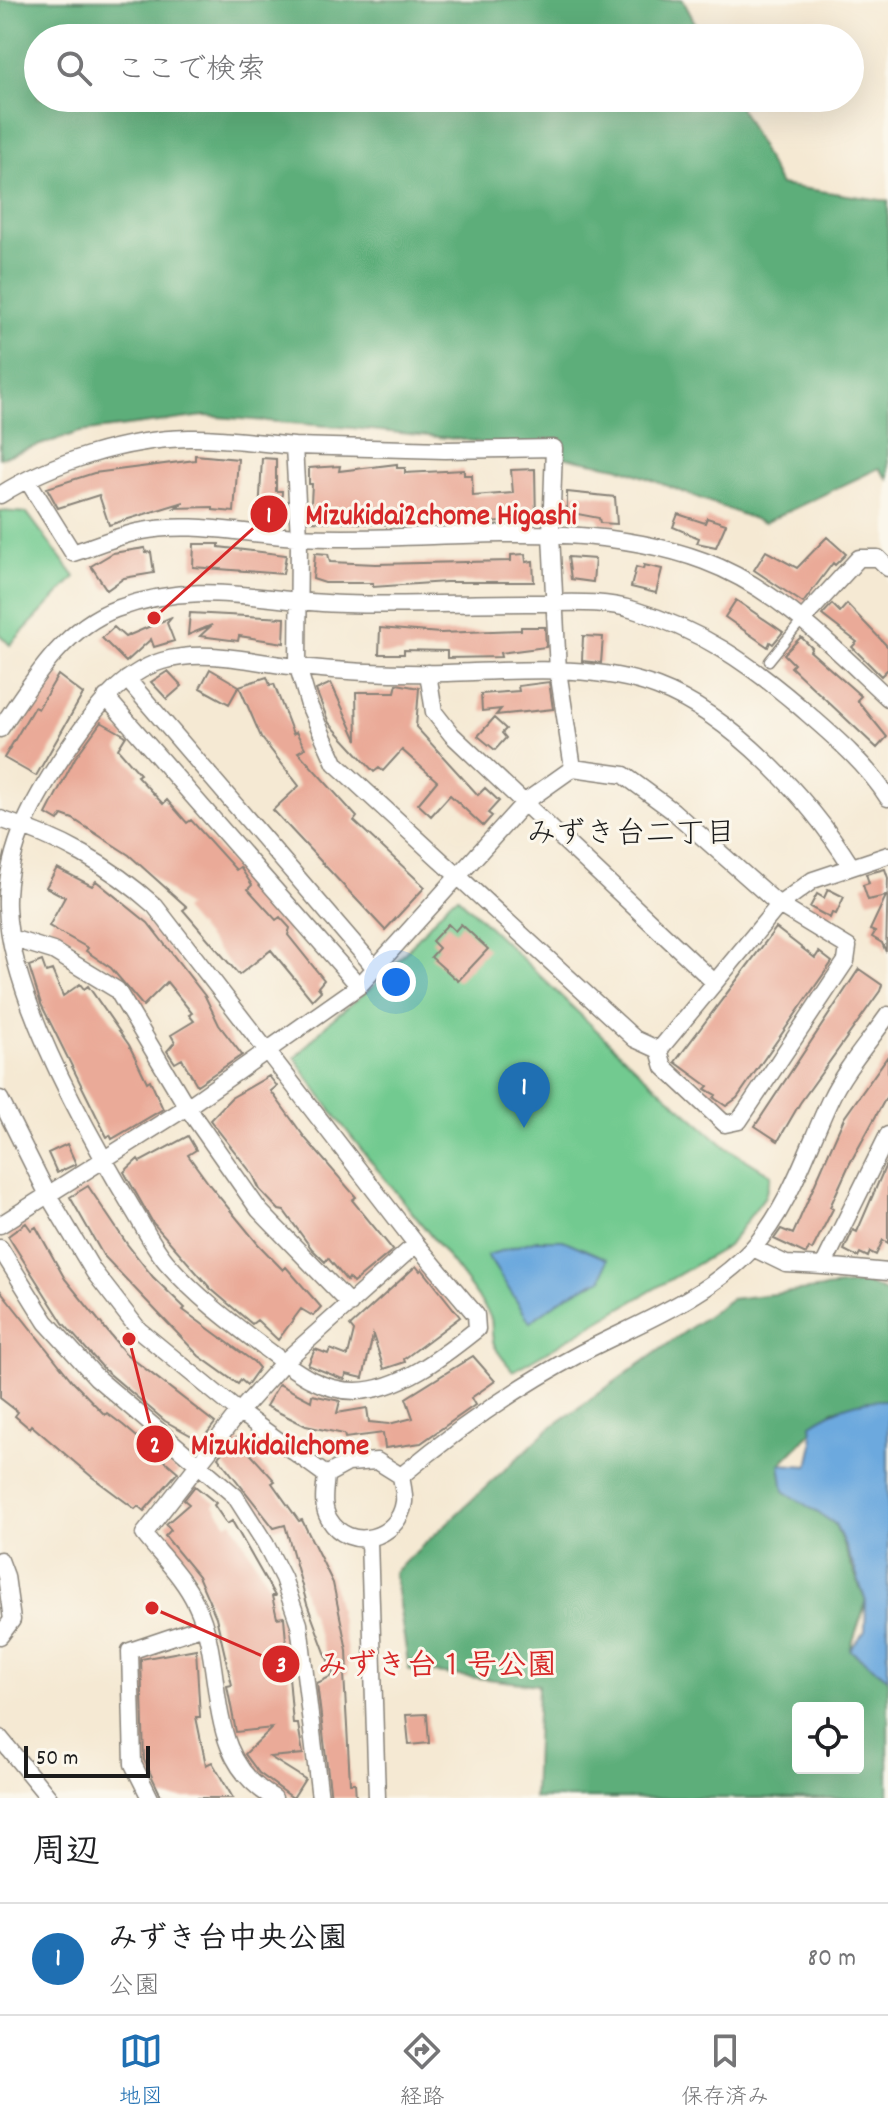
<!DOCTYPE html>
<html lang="ja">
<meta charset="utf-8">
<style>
:root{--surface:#fff;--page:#f6f6f6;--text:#202124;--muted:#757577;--line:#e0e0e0;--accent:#1f6fb2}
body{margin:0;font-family:Dekko,"Klee One",sans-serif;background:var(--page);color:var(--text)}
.controls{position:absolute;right:24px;bottom:24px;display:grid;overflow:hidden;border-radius:8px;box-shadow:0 8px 32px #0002}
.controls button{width:72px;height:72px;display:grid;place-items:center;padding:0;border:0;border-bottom:2px solid var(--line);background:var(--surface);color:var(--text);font:40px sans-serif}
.scale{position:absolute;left:24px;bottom:20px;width:126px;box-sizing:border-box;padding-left:8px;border:4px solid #1c1c1c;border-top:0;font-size:22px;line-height:28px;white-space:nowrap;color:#1c1c1c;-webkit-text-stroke:6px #fbf7ec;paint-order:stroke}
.you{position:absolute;left:396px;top:982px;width:28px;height:28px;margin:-20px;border:6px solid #fff;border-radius:50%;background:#1a73e8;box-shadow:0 0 0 12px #1a73e833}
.badge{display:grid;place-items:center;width:52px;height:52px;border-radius:50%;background:var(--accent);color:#fff;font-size:26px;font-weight:700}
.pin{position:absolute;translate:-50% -66px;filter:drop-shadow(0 2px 4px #0008)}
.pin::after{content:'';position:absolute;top:42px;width:28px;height:24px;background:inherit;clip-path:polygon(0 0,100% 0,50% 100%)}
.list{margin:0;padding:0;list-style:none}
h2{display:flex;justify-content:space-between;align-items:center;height:104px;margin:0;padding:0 32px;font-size:34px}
h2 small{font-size:26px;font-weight:400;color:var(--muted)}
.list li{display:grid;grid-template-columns:52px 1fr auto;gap:24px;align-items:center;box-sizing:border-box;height:112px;padding:0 32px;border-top:2px solid var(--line)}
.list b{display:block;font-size:30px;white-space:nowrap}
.list p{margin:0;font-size:26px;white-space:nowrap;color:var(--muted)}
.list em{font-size:26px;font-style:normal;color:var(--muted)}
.icon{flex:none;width:44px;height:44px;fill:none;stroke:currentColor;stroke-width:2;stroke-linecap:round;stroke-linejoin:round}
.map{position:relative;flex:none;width:888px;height:1798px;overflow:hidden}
.search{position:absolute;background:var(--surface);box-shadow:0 8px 32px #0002;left:24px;right:24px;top:24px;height:88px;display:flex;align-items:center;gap:20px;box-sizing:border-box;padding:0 28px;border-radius:44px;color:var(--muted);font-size:30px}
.sheet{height:216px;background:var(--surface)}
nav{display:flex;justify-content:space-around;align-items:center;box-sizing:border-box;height:112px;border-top:2px solid var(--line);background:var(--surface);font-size:22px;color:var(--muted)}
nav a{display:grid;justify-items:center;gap:4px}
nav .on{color:var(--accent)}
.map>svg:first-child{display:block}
.green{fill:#72ca90;stroke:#477356;stroke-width:2}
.forest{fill:#5dae7a;stroke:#3c654b;stroke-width:2;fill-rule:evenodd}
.water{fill:#6ca9de;stroke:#44627d;stroke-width:2}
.building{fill:#eaaa98}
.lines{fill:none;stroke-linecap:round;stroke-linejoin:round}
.service-casing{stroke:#888278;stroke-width:11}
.minor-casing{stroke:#888278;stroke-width:19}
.service{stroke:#fff;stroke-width:8}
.minor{stroke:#fff;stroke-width:16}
.labels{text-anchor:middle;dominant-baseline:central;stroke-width:6;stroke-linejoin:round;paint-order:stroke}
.neighbourhood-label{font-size:30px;fill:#1c1c1c;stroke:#fbf7ec}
.leader{fill:none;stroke:#d62828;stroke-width:3}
.callout-dot{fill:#d62828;stroke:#fbf7ec;stroke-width:3}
.mark-label{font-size:24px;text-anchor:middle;font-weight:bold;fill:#fff}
.callout-label{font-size:30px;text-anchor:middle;font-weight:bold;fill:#d62828;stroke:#fbf7ec;stroke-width:6;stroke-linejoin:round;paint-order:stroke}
</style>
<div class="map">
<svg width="888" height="1798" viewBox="0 0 888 1798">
<rect width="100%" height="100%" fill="#fbf7ec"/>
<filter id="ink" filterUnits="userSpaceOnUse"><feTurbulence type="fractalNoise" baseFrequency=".0125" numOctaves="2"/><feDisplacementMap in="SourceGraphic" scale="16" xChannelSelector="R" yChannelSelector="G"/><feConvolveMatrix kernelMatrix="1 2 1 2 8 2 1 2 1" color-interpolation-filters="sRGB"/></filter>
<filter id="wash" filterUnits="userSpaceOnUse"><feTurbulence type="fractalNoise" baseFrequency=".006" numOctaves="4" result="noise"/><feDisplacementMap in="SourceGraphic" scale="32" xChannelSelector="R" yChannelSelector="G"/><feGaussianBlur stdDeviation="1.8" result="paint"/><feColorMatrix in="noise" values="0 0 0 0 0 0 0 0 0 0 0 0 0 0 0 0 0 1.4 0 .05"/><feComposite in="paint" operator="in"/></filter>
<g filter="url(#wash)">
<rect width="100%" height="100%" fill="#f5e9d3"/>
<path class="green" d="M 0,511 L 27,513 L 75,577 L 10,645 L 0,635 Z
M 458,897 L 639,1071 L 727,1148 L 771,1175 L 765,1196 L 728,1246 L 513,1371 C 507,1363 495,1351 493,1341 C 489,1318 497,1325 481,1302 C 422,1218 350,1144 295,1058 L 329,1022 L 383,978 L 450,901 Z"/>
<path class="forest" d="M 0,0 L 683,0 L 703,38 L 38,38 L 38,98 L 735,98 L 780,185 L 888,201 L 888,479 L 879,468 L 764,523 L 618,467 L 466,440 L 352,428 L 205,416 L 80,432 L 0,458 Z
M 866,1283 L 888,1293 L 888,1400 L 833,1410 L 780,1464 L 835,1524 L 866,1602 L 850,1650 L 888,1678 L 888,1798 L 534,1798 L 538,1685 L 409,1670 L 394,1572 L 550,1428 L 731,1299 ZM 798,1708 L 858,1708 L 858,1768 L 798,1768 Z"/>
<path class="water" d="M 537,1240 L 563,1240 L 607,1259 L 602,1279 L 567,1295 L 530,1322 L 487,1255 Z
M 888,1400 L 888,1678 L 850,1650 L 865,1631 L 866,1602 L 853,1564 L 835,1524 L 784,1491 L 780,1464 L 808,1466 L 813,1444 L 811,1424 C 835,1408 859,1399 888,1400 Z"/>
<g id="blocks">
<path class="building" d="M 195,455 L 238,459 L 234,512 L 213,510 L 213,507 L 175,508 L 184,502 L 109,525 L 99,495 L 58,508 L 47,488 L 94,473 L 195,460 Z
M 262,458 L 276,459 L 276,491 L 282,491 L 281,517 L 259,515 Z
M 397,464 L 397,468 L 405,468 L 405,473 L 464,470 L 464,475 L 472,475 L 473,496 L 513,493 L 511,470 L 535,469 L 536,521 L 448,524 L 399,522 L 399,525 L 310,521 L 312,484 L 309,484 L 309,468 L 340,466 L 339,471 Z
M 567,492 L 615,497 L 617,524 L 600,523 L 599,518 L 567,512 Z
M 678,514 L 705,523 L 707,518 L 726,524 L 716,547 L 697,543 L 699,538 L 673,527 Z
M 827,537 L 846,554 L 835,565 L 833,563 L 803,603 L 754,570 L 766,551 L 797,568 Z
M 194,544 L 219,544 L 219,547 L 286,555 L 283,574 L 193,567 Z
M 145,548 L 146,553 L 151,552 L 154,573 L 124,578 L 107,590 L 91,566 L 113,553 Z
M 315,553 L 328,554 L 330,562 L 376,564 L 511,561 L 511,555 L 525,554 L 526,562 L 533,561 L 534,582 L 446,582 L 373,587 L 373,583 L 325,583 L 313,579 Z
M 568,557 L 595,559 L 593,582 L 571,579 Z
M 644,565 L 662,569 L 656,593 L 631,587 L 636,567 L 643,569 Z
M 736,600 L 783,632 L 773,644 L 770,642 L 768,647 L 725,617 Z
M 832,604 L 840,612 L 847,604 L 888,647 L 888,669 L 881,676 L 852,647 L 857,642 L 822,615 Z
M 190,613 L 285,618 L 284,643 L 239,636 L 238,641 L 200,636 L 212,625 L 188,635 Z
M 172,617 L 167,623 L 174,641 L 154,647 L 151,639 L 126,662 L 102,638 L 114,627 L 125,637 Z
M 521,627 L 545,627 L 546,647 L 500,653 L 501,657 L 447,658 L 447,651 L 404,650 L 404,654 L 379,654 L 380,628 L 440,633 L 521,630 Z
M 583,636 L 603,637 L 601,663 L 582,661 Z
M 801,637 L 812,648 L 810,651 L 861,696 L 857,700 L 887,737 L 877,748 L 791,667 L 794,664 L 784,654 Z
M 210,669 L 239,686 L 229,704 L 200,688 Z
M 168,671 L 182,686 L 167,699 L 151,682 Z
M 58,675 L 83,694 L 36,776 L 4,758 L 34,707 L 38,709 Z
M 267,677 L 270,685 L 274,684 L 293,734 L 296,732 L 305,748 L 298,752 L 357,817 L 354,821 L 425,887 L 385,930 L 273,810 L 299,786 L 261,737 L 239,686 Z
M 549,682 L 553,709 L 496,715 L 501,709 L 482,711 L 481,694 L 519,691 L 518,686 Z
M 331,683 L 357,740 L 356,692 L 395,692 L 397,684 L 419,688 L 416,727 L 478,795 L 485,788 L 499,801 L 488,813 L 492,816 L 483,826 L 450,795 L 431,816 L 418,804 L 437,781 L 402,750 L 383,771 L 379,768 L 374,772 L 329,723 L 316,690 Z
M 494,718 L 506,729 L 502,733 L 506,738 L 495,750 L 478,736 Z
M 101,722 L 126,736 L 118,749 L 140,774 L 137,776 L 163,804 L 167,800 L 187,823 L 191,820 L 236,870 L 240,867 L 252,885 L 248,889 L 276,920 L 280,917 L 290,928 L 288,935 L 324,980 L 318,987 L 321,991 L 312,1000 L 271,950 L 239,975 L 183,910 L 187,907 L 129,855 L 73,819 L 62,815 L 58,821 L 46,814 L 75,758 Z
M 57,868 L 92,886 L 96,881 L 148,923 L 205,996 L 219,1025 L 242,1055 L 197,1085 L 182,1059 L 175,1063 L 167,1051 L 175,1042 L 171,1035 L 194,1021 L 189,1015 L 192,1013 L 167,982 L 143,1006 L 111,968 L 86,951 L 88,948 L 49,926 L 65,897 L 46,887 Z
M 885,869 L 888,878 L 886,952 L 882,943 L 872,937 L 875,932 L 870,930 L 886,896 L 868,900 L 863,885 L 869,883 L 866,874 Z
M 828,889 L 844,897 L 836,914 L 832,913 L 830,918 L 810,907 L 817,894 L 824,898 Z
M 448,924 L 455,931 L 461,924 L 488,949 L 458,981 L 431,957 L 439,948 L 432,941 Z
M 776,928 L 815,958 L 819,952 L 832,962 L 737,1098 L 726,1106 L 714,1098 L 716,1095 L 705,1089 L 708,1086 L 675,1062 Z
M 42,961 L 46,972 L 52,970 L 63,996 L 80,984 L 84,989 L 88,986 L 129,1045 L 147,1082 L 150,1080 L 163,1109 L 112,1139 L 110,1135 L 107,1137 L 41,1004 L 29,966 Z
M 859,969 L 882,985 L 880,991 L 800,1103 L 778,1141 L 755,1126 Z
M 888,1056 L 888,1094 L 849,1165 L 830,1207 L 833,1209 L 812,1250 L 809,1248 L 806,1254 L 774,1239 L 781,1229 L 793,1234 L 844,1118 Z
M 269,1076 L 277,1086 L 271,1091 L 305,1138 L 356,1197 L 352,1200 L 393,1250 L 353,1283 L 349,1278 L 347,1281 L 328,1258 L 325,1262 L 312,1249 L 284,1211 L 279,1210 L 260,1190 L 253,1175 L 210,1120 L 231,1098 Z
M 188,1136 L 196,1150 L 188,1155 L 211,1187 L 258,1244 L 283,1270 L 286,1267 L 321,1307 L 313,1316 L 301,1309 L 278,1340 L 257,1320 L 252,1324 L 211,1289 L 153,1223 L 124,1172 L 138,1159 L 140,1162 Z
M 67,1144 L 76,1164 L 57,1173 L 48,1153 Z
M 888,1160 L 888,1243 L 883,1240 L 876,1255 L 870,1252 L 868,1257 L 860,1253 L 858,1257 L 844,1250 L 853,1230 L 857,1232 Z
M 88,1186 L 127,1244 L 153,1277 L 185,1308 L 183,1310 L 254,1362 L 259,1368 L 247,1385 L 241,1380 L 238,1384 L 199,1356 L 103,1255 L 70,1197 Z
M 26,1223 L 31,1230 L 36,1227 L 65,1279 L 125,1353 L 215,1423 L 201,1441 L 165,1421 L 105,1370 L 63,1323 L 8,1236 Z
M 416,1266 L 420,1271 L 422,1269 L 460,1317 L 404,1359 L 405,1362 L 384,1369 L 373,1335 L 363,1378 L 346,1374 L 345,1379 L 340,1378 L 308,1365 L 315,1349 L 328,1354 L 330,1349 L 348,1356 L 354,1331 L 350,1326 Z
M 0,1290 L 73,1382 L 105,1415 L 107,1413 L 123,1425 L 178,1472 L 144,1511 L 138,1506 L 135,1509 L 92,1477 L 31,1425 L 29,1428 L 15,1416 L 18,1412 L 0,1398 Z
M 473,1356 L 495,1381 L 471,1398 L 475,1405 L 421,1443 L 385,1448 L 383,1433 L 345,1438 L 344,1434 L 306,1426 L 266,1406 L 279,1384 L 311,1401 L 312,1395 L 340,1401 L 337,1413 L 367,1408 L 369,1422 L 389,1424 L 413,1418 L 406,1398 Z
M 236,1438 L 275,1481 L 272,1483 L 299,1521 L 302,1520 L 333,1583 L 347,1650 L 348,1674 L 344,1674 L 347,1726 L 350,1783 L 355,1783 L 356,1798 L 331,1798 L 317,1683 L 336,1674 L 333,1674 L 307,1604 L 285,1525 L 274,1528 L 218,1457 Z
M 195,1486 L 216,1503 L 214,1505 L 227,1524 L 232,1521 L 275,1596 L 272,1596 L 277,1618 L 284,1617 L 293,1724 L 298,1724 L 303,1754 L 270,1757 L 305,1779 L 293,1798 L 259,1773 L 245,1754 L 272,1728 L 236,1732 L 227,1686 L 232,1685 L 216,1617 L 198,1576 L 165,1536 L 171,1530 L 166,1524 L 189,1504 L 184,1500 Z
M 196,1649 L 200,1717 L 196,1717 L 206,1765 L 212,1762 L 233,1798 L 162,1798 L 144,1760 L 141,1659 Z
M 427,1714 L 429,1743 L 409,1745 L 406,1715 Z"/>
</g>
</g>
<g filter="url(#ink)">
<use href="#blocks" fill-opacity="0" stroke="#888278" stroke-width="2"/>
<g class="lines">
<g class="service-casing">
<path id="service" d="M 769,661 L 803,619"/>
</g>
<g class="minor-casing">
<path id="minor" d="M 294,446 L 445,450 L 554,448 L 551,535 L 558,671 L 573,768 L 624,775 L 673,811 L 779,905 L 659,1050
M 28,481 L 73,553 C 94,546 115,537 137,532 C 192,520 245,535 300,537 C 433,544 576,514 704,561 C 777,588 833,647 888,698
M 0,495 C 52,462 127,439 189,438 C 223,437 259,443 294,446 L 299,537 L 298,667 L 309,705 L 335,763 L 635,1039 L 659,1050 L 664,1067 L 725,1124 L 739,1121 L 846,961 L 848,947 L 779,905 L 813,880 L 888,855
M 803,619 L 859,558 L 878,558 L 888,568
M 428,673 L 434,712 L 452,735 L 714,982
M 127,679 L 376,969
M 106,697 L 359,986
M 0,729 C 30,685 63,628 116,609 C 202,578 259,602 344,604 C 404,606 465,603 526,603 C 561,604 599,599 634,610 C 701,630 747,662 800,707 C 831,734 866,763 888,798
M 0,819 C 60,838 108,864 155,906 L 416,1244 L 476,1315 L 477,1329 C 443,1356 401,1390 356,1391 C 319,1391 294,1370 266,1349 C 232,1323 198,1298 169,1265 C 155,1250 145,1229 134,1211 C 87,1133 10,997 7,907 C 5,847 37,794 69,747 C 93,712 120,674 162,661 C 206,648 255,663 299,667 C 348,672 398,674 447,673 C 515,671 592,663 657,687 C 732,715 810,800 851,866
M 11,938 L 53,951 L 117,990 L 187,1107 L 259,1210 L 350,1304
M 0,1099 L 48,1195 L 94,1272 L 139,1330 L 239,1412 L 326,1475
M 0,1225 L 187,1107 L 359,986 L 525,802 L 573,768
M 0,1248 L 46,1322 L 97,1378 L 235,1496 L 265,1543 L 283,1578 L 299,1624 L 320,1798
M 753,1248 L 786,1264 L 823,1266 L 888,1135
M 823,1266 L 888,1272
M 377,1461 L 401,1476 C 402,1484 405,1494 404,1502 C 399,1539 349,1553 329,1519 C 321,1506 325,1489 326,1475 L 348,1463 Z
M 401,1476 C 456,1430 517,1387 581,1353 C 639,1323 705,1299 751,1250 C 789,1209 807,1149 830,1100 C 844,1070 869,1042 888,1015
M 369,1540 L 377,1798
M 0,1560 L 6,1576 L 12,1620 L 0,1636
M 0,1738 L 49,1798
M 150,1798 L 133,1764 L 130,1651 L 204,1626
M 274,1798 C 200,1757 228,1668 196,1604 C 184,1578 162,1557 144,1534 L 239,1412 L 284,1362 L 416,1244"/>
</g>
<use href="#service" class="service"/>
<use href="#minor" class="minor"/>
</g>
</g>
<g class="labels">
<g class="neighbourhood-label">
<text x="631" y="836">みずき台二丁目</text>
</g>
</g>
<path class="leader" d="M154 618L269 514M129 1339L155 1444M152 1608L281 1664"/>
<g class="callout-dot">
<circle cx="154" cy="618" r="8"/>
<circle cx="129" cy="1339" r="8"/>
<circle cx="152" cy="1608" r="8"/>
<circle cx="269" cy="514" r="20"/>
<circle cx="155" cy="1444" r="20"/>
<circle cx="281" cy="1664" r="20"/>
</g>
<g class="mark-label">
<text x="269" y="522">1</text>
<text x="155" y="1452">2</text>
<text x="281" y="1672">3</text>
</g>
<g class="callout-label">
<text x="441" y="524">Mizukidai2chome Higashi</text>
<text x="280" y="1454">Mizukidai1chome</text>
<text x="437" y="1674">みずき台１号公園</text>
</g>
</svg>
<div class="controls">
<button><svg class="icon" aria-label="locate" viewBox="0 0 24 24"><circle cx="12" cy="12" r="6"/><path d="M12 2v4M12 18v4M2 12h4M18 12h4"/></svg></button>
</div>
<div class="scale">50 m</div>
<div class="you"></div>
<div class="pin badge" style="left:524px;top:1128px">1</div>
<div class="search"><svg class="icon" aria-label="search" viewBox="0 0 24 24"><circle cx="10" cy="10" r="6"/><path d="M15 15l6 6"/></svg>ここで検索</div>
</div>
<section class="sheet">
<h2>周辺<small></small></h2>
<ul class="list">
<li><span class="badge">1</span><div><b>みずき台中央公園</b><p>公園</p></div><em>80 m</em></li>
</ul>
</section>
<nav>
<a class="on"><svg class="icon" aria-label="map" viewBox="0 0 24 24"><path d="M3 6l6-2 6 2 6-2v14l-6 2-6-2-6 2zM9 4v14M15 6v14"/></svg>地図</a>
<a><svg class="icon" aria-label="directions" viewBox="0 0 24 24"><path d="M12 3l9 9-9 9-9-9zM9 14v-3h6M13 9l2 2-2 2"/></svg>経路</a>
<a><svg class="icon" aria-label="saved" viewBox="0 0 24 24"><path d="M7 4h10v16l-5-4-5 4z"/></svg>保存済み</a>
</nav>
